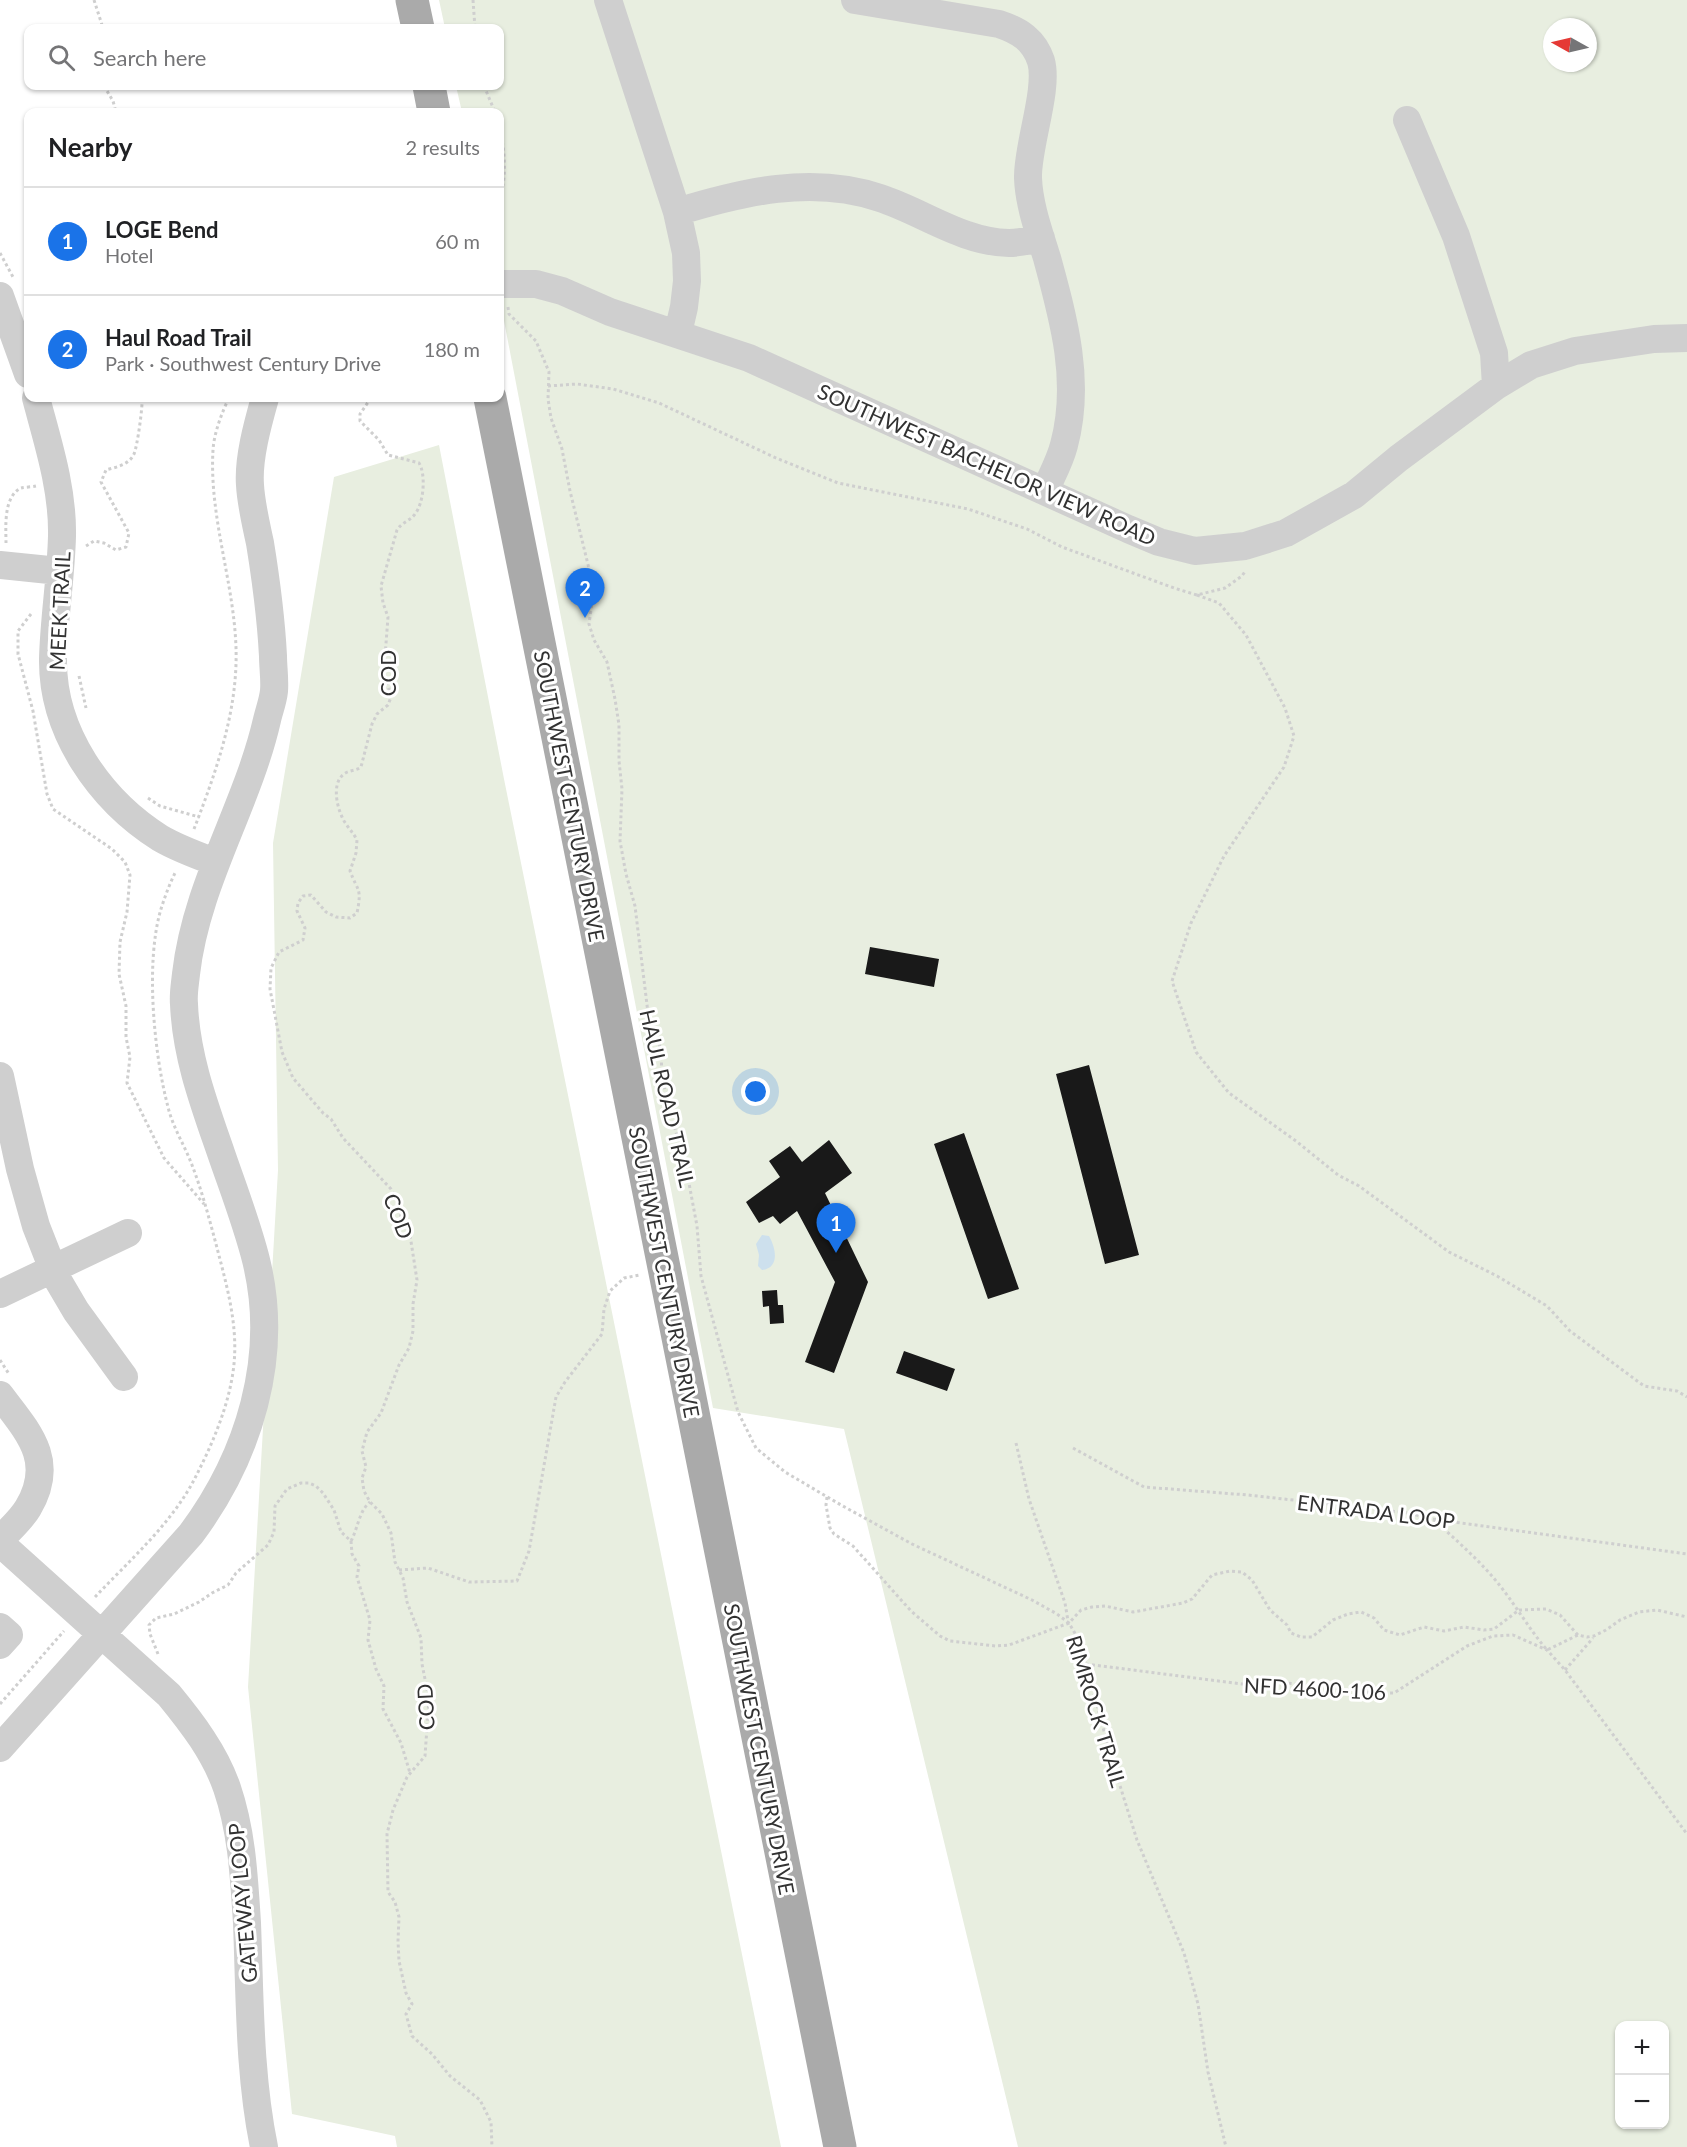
<!DOCTYPE html>
<meta charset="utf-8">
<style>
:root{--surface:#fff;--page:#f2f2f2;--text:#202124;--muted:#757577;--line:#e0e0e0;--accent:#1a73e8}
body{margin:0;font-family:Lato,sans-serif;background:var(--page);color:var(--text)}
.controls{position:absolute;right:18px;bottom:18px;display:grid;overflow:hidden;border-radius:12px;box-shadow:0 2px 4px #0004}
.controls button{width:54px;height:54px;display:grid;place-items:center;padding:0;border:0;border-bottom:2px solid var(--line);background:var(--surface);color:var(--text);font:30px sans-serif}
.compass{position:absolute;left:1543px;top:18px;width:54px;height:54px;border-radius:50%;background:var(--surface);box-shadow:0 2px 4px #0004;rotate:278deg}
.you{position:absolute;left:756px;top:1092px;width:21px;height:21px;margin:-15px;border:4px solid #fff;border-radius:50%;background:#1a73e8;box-shadow:0 0 0 9px #1a73e833}
.badge{display:grid;place-items:center;width:39px;height:39px;border-radius:50%;background:var(--accent);color:#fff;font-size:20px;font-weight:700}
.pin{position:absolute;translate:-50% -50px;filter:drop-shadow(0 2px 3px #0008)}
.pin::after{content:'';position:absolute;top:32px;width:21px;height:18px;background:inherit;clip-path:polygon(0 0,100% 0,50% 100%)}
.list{margin:0;padding:0;list-style:none}
h2{display:flex;justify-content:space-between;align-items:center;height:78px;margin:0;padding:0 24px;font-size:26px}
h2 small{font-size:20px;font-weight:400;color:var(--muted)}
.list li{display:grid;grid-template-columns:39px 1fr auto;gap:18px;align-items:center;box-sizing:border-box;height:108px;padding:0 24px;border-top:2px solid var(--line)}
.list b{display:block;font-size:22px;white-space:nowrap}
.list p{margin:0;font-size:20px;white-space:nowrap;color:var(--muted)}
.list em{font-size:20px;font-style:normal;color:var(--muted)}
.icon{flex:none;width:33px;height:33px;fill:none;stroke:currentColor;stroke-width:2;stroke-linecap:round;stroke-linejoin:round}
.map{position:relative;flex:none;width:1687px;height:2147px;overflow:hidden}
.search{position:absolute;background:var(--surface);box-shadow:0 2px 4px #0004;left:24px;top:24px;width:480px;height:66px;display:flex;align-items:center;gap:15px;box-sizing:border-box;padding:0 21px;border-radius:12px;color:var(--muted);font-size:22px}
.panel{position:absolute;background:var(--surface);box-shadow:0 2px 4px #0004;left:24px;top:108px;width:480px;height:294px;border-radius:12px}
.map>svg:first-child{display:block}
.green{fill:#e8eee0;fill-rule:evenodd}
.water{fill:#cde0ed}
.building{fill:#191919}
.lines{fill:none;stroke-linecap:round;stroke-linejoin:round}
.path{stroke:#cfcfcf;stroke-width:3;stroke-dasharray:3 3;stroke-linecap:butt}
.minor{stroke:#cfcfcf;stroke-width:28}
.major{stroke:#aaa;stroke-width:33}
.labels{text-anchor:middle;dominant-baseline:central;stroke-width:6;stroke-linejoin:round;paint-order:stroke}
.street-label{font-size:21px;fill:#323232;stroke:#fff}
</style>
<div class="map">
<svg width="1687" height="2147" viewBox="0 0 1687 2147">
<rect width="100%" height="100%" fill="#fff"/>
<path class="green" d="M 439,0 L 1687,0 L 1687,2147 L 1018,2147 L 844,1429 L 713,1408 L 500,300 L 500,112 L 462,112 L 456,86 L 500,86 L 500,28 L 445,28 ZM 1552,27 L 1588,27 L 1588,63 L 1552,63 ZM 1620,2026 L 1664,2026 L 1664,2124 L 1620,2124 Z
M 439,445 L 504,779 L 781,2147 L 397,2147 L 395,2136 L 292,2114 L 248,1687 L 278,1170 L 273,843 L 334,477 Z"/>
<path class="water" d="M 762,1235 L 769,1236 C 776,1248 780,1268 762,1270 L 758,1266 L 759,1255 L 756,1244 Z"/>
<path class="building" d="M 870,947 L 939,959 L 934,987 L 865,974 Z
M 1089,1065 L 1139,1255 L 1105,1264 L 1056,1074 Z
M 964,1133 L 1019,1289 L 988,1299 L 934,1144 Z
M 829,1140 L 852,1173 L 825,1193 L 868,1282 L 834,1373 L 805,1362 L 835,1282 L 797,1211 L 780,1224 L 773,1216 L 759,1223 L 746,1202 L 780,1177 L 769,1161 L 790,1146 L 802,1162 Z
M 777,1290 L 778,1305 L 783,1305 L 784,1323 L 770,1324 L 769,1306 L 763,1307 L 762,1291 Z
M 904,1351 L 955,1369 L 947,1391 L 896,1373 Z"/>
<g class="lines">
<path class="path" d="M 94,0 L 103,28
M 473,0 L 475,28
M 104,86 L 113,101 L 116,112
M 484,86 L 495,112
M 500,130 C 505,152 507,176 500,197
M 0,253 L 13,277
M 508,307 L 509,314 L 536,341 L 549,372 L 548,399 L 551,418 L 562,449 L 570,491 L 594,589 L 589,624 L 594,640 L 607,662 L 615,699 L 619,725 L 619,761 L 622,789 L 620,841 L 626,874 L 635,906 L 648,1013 L 661,1050 L 662,1079 L 688,1178 L 697,1226 L 701,1276 L 738,1412 L 756,1448 L 785,1472 L 841,1505 L 912,1544 L 1032,1600 L 1057,1614 L 1069,1623 L 1077,1637 L 1086,1664 L 1111,1757 L 1137,1840 L 1184,1953 L 1198,2004 L 1208,2072 L 1226,2147
M 548,386 L 577,384 L 613,389 L 659,403 L 776,458 L 838,483 L 968,509 L 1027,529 L 1062,547 L 1174,588 L 1197,595 L 1225,588 L 1242,576 L 1246,570
M 371,398 L 360,414 L 360,421 L 379,440 L 388,455 L 419,463 C 426,474 424,503 415,514 C 410,521 402,522 397,530 L 381,586 L 383,603 L 388,617 L 384,670 L 391,697 L 388,705 L 377,714 L 372,724 L 361,767 C 356,771 349,770 344,774 C 330,784 338,813 346,824 C 350,830 354,834 357,840 L 356,853 L 350,871 C 358,892 362,888 357,913 L 350,918 L 336,917 L 326,912 L 311,895 L 303,896 L 298,903 L 297,911 L 305,928 L 303,940 L 279,952 L 271,968 L 270,989 L 282,1052 L 293,1078 L 323,1113 L 331,1119 L 343,1138 L 391,1189 L 398,1202 L 402,1222 L 410,1235 L 417,1280 L 413,1304 L 413,1331 L 409,1348 L 399,1365 L 381,1413 L 367,1432 L 362,1451 L 366,1467 L 362,1478 L 364,1491 L 370,1502 L 382,1514 L 391,1533 L 395,1562 L 403,1578 L 407,1602 L 421,1638 L 422,1664 L 429,1699 L 425,1756 L 407,1777 L 393,1810 L 387,1834 L 388,1892 L 395,1902 L 399,1917 L 398,1941 L 399,1961 L 406,1993 L 412,2004 L 406,2014 L 412,2036 L 432,2054 L 450,2076 L 480,2100 L 491,2122 L 492,2147
M 6,543 C 6,527 3,497 21,488 C 25,487 32,487 36,486
M 86,546 L 94,541 L 104,543 L 116,550 L 126,547 L 129,533 L 101,482 L 106,470 C 116,467 129,465 134,454 C 137,448 143,406 142,398
M 1197,595 L 1219,603 L 1246,635 L 1285,708 L 1294,736 L 1284,767 L 1224,856 L 1191,923 L 1172,981 L 1196,1052 L 1229,1093 L 1296,1141 L 1338,1175 L 1359,1186 L 1449,1252 L 1497,1276 L 1547,1306 L 1570,1331 L 1644,1386 L 1677,1391 L 1687,1397
M 31,614 L 18,631 L 18,654 L 33,711 L 47,794 L 53,809 L 112,849 L 125,862 L 130,875 L 127,912 L 120,942 L 119,974 L 126,1006 L 126,1037 L 130,1057 L 127,1083 L 164,1158 L 204,1204
M 79,676 L 86,708
M 148,798 L 160,806 L 199,817
M 194,829 C 216,772 238,711 236,648 C 234,582 209,517 213,450 C 214,433 222,412 229,398
M 0,1360 L 9,1374
M 1016,1443 L 1029,1499 L 1065,1603 L 1068,1621
M 1073,1448 L 1144,1487 L 1248,1495 L 1408,1513 L 1432,1519 L 1687,1554
M 827,1497 L 826,1505 L 830,1528 L 834,1534 L 853,1546 L 911,1611 L 940,1636 L 950,1641 L 996,1646 L 1009,1645 L 1069,1623 L 1081,1610 L 1092,1607 L 1105,1606 L 1133,1612 L 1183,1603 L 1192,1599 L 1212,1575 L 1230,1571 L 1242,1572 L 1252,1580 L 1270,1610 L 1287,1625 L 1291,1633 L 1301,1637 L 1312,1637 L 1333,1620 L 1348,1614 L 1361,1612 L 1374,1618 L 1384,1630 L 1400,1635 L 1424,1627 L 1444,1631 L 1464,1627 L 1484,1630 L 1494,1629 L 1519,1610 L 1546,1609 L 1560,1615 L 1578,1635 L 1587,1637 L 1594,1636 L 1606,1630 L 1620,1620 L 1639,1612 L 1657,1610 L 1687,1617
M 1434,1520 C 1456,1540 1478,1559 1497,1582 C 1515,1604 1529,1629 1547,1650 L 1578,1635
M 351,1541 L 352,1554 L 359,1566 L 357,1577 L 370,1620 L 368,1640 L 376,1669 L 384,1686 L 383,1709 L 401,1743 L 410,1773
M 399,1570 L 428,1568 L 469,1582 L 517,1581 L 529,1551 L 556,1397 L 565,1382 L 602,1334 L 604,1309 L 610,1291 L 624,1278 L 640,1275
M 95,1597 C 129,1561 171,1524 194,1480 C 212,1445 230,1404 234,1364 C 238,1323 226,1283 216,1244 C 209,1218 202,1191 192,1165 C 185,1146 173,1128 168,1107 C 154,1054 145,962 161,909 C 165,896 170,883 176,871
M 158,1654 L 150,1634 L 149,1625 L 156,1618 L 174,1614 L 199,1602 L 212,1593 L 228,1585 L 236,1573 L 268,1545 L 274,1532 L 275,1506 L 287,1489 L 301,1483 L 309,1483 L 316,1486 L 323,1493 L 334,1510 L 341,1532 L 351,1541 C 358,1528 359,1511 370,1502
M 1086,1664 L 1242,1684 L 1278,1682 L 1375,1693 L 1394,1693 L 1467,1646 L 1493,1636 L 1513,1635 L 1547,1650 L 1565,1670 L 1687,1834
M 1565,1670 L 1593,1638
M 0,1704 L 64,1631"/>
<path class="minor" d="M 608,0 L 677,212 L 686,253 L 687,281 L 684,307 L 678,333
M 855,0 L 999,24 C 1020,31 1034,40 1041,61 C 1049,89 1027,147 1028,178 C 1029,205 1039,232 1047,258 C 1064,320 1081,382 1064,445 C 1060,461 1051,477 1045,491
M 1407,120 L 1456,236 L 1494,353 L 1496,386
M 677,212 C 742,192 812,175 880,198 C 923,212 962,242 1009,243 C 1020,243 1031,240 1041,238
M 500,284 L 536,284 L 562,291 L 610,312 L 749,358 L 1128,529 L 1159,542 L 1195,551 L 1245,546 L 1286,533 L 1354,495 L 1399,458 L 1496,386 L 1531,365 L 1575,351 L 1654,339 L 1687,338
M 0,296 L 28,374
M 36,398 C 48,443 63,489 62,536 C 61,577 54,618 53,659 C 52,732 100,800 160,838 C 177,848 196,855 215,862
M 0,565 L 59,571
M 0,1076 L 20,1169 L 36,1226 L 56,1277 L 76,1311 L 124,1377
M 0,1294 L 128,1233
M 0,1395 C 29,1433 56,1461 28,1508 C 21,1520 9,1530 0,1540
M 0,1543 L 169,1695 C 192,1723 215,1753 227,1788 C 242,1832 244,1877 247,1923 C 250,1998 249,2074 264,2147
M 0,1627 L 9,1635 L 0,1645
M 0,1748 L 191,1534 C 249,1456 280,1357 256,1260 C 247,1224 233,1188 221,1153 C 204,1104 186,1056 184,1004 C 183,994 185,984 186,974 C 196,884 247,807 267,720 C 269,711 273,701 274,691 C 275,680 273,667 273,656 C 271,618 266,580 260,543 C 256,524 251,504 250,485 C 248,458 258,423 265,398"/>
<path class="major" d="M 412,0 L 418,28
M 429,86 L 434,112
M 490,398 L 840,2147"/>
</g>
<g class="labels">
<g class="street-label">
<text transform="translate(987 464) rotate(24)">SOUTHWEST BACHELOR VIEW ROAD</text>
<text transform="translate(59 611) rotate(-87)">MEEK TRAIL</text>
<text transform="translate(387 673) rotate(-90)">COD</text>
<text transform="translate(570 796) rotate(79)">SOUTHWEST CENTURY DRIVE</text>
<text transform="translate(668 1098) rotate(77)">HAUL ROAD TRAIL</text>
<text transform="translate(399 1216) rotate(69)">COD</text>
<text transform="translate(665 1272) rotate(79)">SOUTHWEST CENTURY DRIVE</text>
<text transform="translate(1376 1511) rotate(7)">ENTRADA LOOP</text>
<text transform="translate(1315 1688) rotate(3)">NFD 4600-106</text>
<text transform="translate(425 1707) rotate(-93)">COD</text>
<text transform="translate(1097 1711) rotate(73)">RIMROCK TRAIL</text>
<text transform="translate(760 1749) rotate(79)">SOUTHWEST CENTURY DRIVE</text>
<text transform="translate(242 1903) rotate(-95)">GATEWAY LOOP</text>
</g>
</g>
</svg>
<div class="controls">
<button>+</button>
<button>−</button>
</div>
<svg class="compass" viewBox="-18 -18 36 36"><path d="M0-13l5 13h-10z" fill="#e53935"/><path d="M0 13l5-13h-10z" fill="#757577"/></svg>
<div class="you"></div>
<div class="pin badge" style="left:836px;top:1253px">1</div>
<div class="pin badge" style="left:585px;top:618px">2</div>
<div class="search"><svg class="icon" aria-label="search" viewBox="0 0 24 24"><circle cx="10" cy="10" r="6"/><path d="M15 15l6 6"/></svg>Search here</div>
<section class="panel">
<h2>Nearby<small>2 results</small></h2>
<ul class="list">
<li><span class="badge">1</span><div><b>LOGE Bend</b><p>Hotel</p></div><em>60 m</em></li>
<li><span class="badge">2</span><div><b>Haul Road Trail</b><p>Park · Southwest Century Drive</p></div><em>180 m</em></li>
</ul>
</section>
</div>
